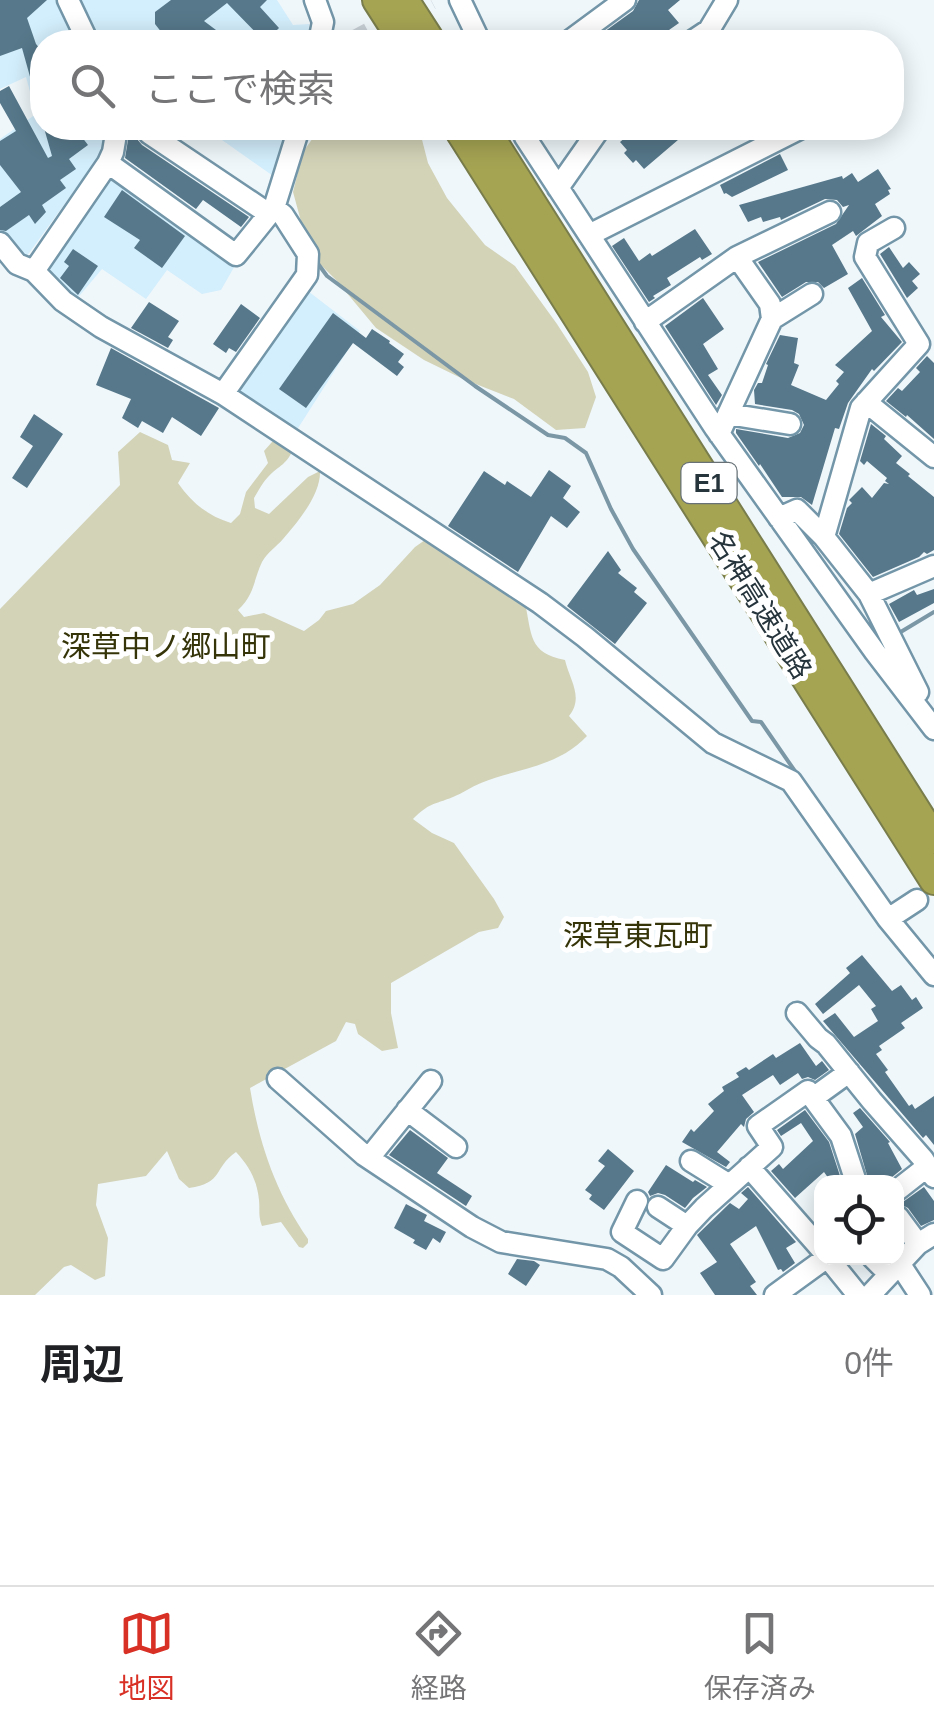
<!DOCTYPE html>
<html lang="ja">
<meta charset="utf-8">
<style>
:root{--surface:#fff;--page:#f2f2f2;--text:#202124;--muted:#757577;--line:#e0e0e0;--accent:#d93025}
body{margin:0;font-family:Helvetica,"Noto Sans JP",sans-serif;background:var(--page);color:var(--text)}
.controls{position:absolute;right:30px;bottom:30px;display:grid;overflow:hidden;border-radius:20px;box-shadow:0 5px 25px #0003}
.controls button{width:90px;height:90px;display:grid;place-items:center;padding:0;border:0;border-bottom:2px solid var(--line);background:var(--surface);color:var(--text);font:50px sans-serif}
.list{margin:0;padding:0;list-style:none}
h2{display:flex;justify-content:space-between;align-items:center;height:130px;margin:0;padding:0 40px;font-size:42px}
h2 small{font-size:32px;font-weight:400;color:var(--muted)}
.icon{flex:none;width:55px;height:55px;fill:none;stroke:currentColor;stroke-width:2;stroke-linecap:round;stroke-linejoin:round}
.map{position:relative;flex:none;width:934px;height:1295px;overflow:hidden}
.search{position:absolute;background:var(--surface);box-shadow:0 5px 25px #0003;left:30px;right:30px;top:30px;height:110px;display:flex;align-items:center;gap:25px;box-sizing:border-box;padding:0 35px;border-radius:40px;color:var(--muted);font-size:38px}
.sheet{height:290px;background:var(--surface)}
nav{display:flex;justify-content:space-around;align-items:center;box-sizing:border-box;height:140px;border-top:2px solid var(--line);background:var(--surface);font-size:28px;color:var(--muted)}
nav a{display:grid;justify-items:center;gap:5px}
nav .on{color:var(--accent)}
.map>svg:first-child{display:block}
.built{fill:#d3eefc}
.green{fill:#d3d3b8}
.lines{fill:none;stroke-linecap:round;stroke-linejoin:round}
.stream{stroke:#7b97a6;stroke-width:4}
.building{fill:#56788a}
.minor-tunnel{stroke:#c7d0d5;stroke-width:20;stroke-dasharray:20 10;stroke-linecap:butt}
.minor-casing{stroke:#7396a8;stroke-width:25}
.highway-casing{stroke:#797d4b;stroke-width:32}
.minor{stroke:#fff;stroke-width:20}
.highway{stroke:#a5a453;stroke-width:28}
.labels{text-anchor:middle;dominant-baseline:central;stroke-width:10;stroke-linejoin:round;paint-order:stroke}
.shield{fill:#fff;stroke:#677176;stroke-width:2.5}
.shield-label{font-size:25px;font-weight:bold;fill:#26343c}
.street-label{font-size:28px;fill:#26343c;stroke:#fff}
.neighbourhood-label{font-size:30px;fill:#353409;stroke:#fff}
</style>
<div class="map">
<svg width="934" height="1295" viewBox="0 0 934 1295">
<rect width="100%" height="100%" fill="#eff7fb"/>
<path class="built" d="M 0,0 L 63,0 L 80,42 L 42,42 L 42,128 L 106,128 L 103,151 L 24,260 L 9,246 L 0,232 L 0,139 L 36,114 L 26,77 L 0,89 Z
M 71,0 L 277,0 L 293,25 L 309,24 L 308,42 L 90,42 Z
M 205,128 L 294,128 L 276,178 Z
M 111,172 L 237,262 L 221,290 L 202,294 L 167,270 L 146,299 L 102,269 L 75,301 L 49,280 L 51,258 Z
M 304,288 L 360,331 L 293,436 L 243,399 L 233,386 Z"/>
<path class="green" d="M 341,128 L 419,128 L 428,163 L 447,198 L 485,245 L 515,266 L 557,324 L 588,372 L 596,397 L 585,428 L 556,430 L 514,399 L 463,379 L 424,360 L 376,328 L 336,280 L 318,262 L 302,225 L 293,192 L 303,152 L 315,135 L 337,133 Z
M 140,432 L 168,445 L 172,460 L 190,463 L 178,483 C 192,503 208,516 231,523 L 240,514 L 246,492 L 268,463 L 264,451 L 272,442 L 281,437 L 294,446 C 288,465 279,465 268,477 C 262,483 258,492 254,498 L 255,508 L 269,514 L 308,477 L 320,471 C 321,494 298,522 283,539 C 277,546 267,553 262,562 C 253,581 255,594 238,610 L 244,617 L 264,613 L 304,631 L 319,620 L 326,611 L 353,604 L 380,585 L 415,547 L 425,540 L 438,544 L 525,603 C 532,634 528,653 565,660 C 570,681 584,697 569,716 L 587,736 C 558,767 518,768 481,783 C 471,787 463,793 453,797 C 433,805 429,803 413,819 L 432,833 L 454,843 L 494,899 L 504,917 L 498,928 L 479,932 L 391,983 L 391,1013 L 398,1048 L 382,1051 L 358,1034 L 355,1024 L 346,1022 L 336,1041 L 250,1088 C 259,1144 276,1193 308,1239 L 308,1243 L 303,1248 L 299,1247 L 281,1222 L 262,1226 C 258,1216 260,1210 259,1200 C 257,1180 249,1166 236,1152 C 213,1168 224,1183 189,1188 L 179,1179 L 167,1151 L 146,1176 L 98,1184 L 96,1205 L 108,1238 L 105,1276 L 95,1280 L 71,1265 L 64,1267 L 35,1295 L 0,1295 L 0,609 L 120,485 L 118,452 Z"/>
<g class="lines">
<path class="stream" d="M 316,261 L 327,276 L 475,386 L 548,435 L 565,438 L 586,453 L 611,509 L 633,549 L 752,721 L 761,722 L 799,777
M 899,633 L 934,612"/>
</g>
<path class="building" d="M 0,0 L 47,0 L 27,18 L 36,44 L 42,51 L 42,109 L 39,109 L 22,48 L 0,56 Z
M 171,0 L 267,0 L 260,7 L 279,28 L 275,32 L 284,42 L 265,42 L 227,3 L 204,21 L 232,42 L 169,42 L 155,24 L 155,12 Z
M 639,0 L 680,0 L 668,10 L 679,23 L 669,30 L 677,42 L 590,42 L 633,11 Z
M 9,86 L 48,158 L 52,156 L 44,128 L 75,128 L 88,145 L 69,159 L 76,169 L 60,180 L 66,188 L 42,205 L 46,212 L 35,224 L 29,215 L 6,231 L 0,230 L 0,207 L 21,192 L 0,165 L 0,141 L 16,131 L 0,103 L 0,91 Z
M 130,128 L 138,128 L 137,139 L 142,145 L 249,217 L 241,227 L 203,200 L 196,209 L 125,158 Z
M 637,128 L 692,128 L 644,169 L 636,160 L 633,163 L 624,153 L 627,150 L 620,142 Z
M 780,154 L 788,170 L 732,197 L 726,193 L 724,194 L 720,185 Z
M 878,169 L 891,189 L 888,190 L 890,194 L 875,204 L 882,216 L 856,236 L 853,231 L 832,245 L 848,274 L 824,288 L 818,282 L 806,282 L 782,297 L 758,262 L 836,224 L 849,205 L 843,207 L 837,200 L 825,199 L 781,220 L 780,217 L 763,222 L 761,217 L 748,222 L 739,205 L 842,176 L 843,179 L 852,173 L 858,182 Z
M 122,190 L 185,236 L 162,268 L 134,248 L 140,240 L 104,217 Z
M 695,229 L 712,254 L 702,260 L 700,257 L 667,278 L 671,285 L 653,296 L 655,298 L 649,302 L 612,246 L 624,238 L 639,261 L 650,253 L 652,256 Z
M 889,247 L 903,268 L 909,262 L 920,274 L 912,281 L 918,288 L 907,298 L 880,254 Z
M 73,249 L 98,266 L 78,295 L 60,278 L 69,266 L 64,262 Z
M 862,278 L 885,315 L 881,317 L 902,342 L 874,371 L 872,369 L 848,403 L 839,429 L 835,428 L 812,505 L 801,497 L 782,497 L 760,464 L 759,466 L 736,433 L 736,429 L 788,438 L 800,433 L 804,425 L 799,414 L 792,410 L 755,404 L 754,390 L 758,383 L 762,383 L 768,365 L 766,364 L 780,335 L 798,338 L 794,363 L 799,365 L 791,385 L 826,400 L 839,384 L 836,381 L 844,372 L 835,365 L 872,331 L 848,288 Z
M 703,298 L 724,329 L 703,344 L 718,369 L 708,375 L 722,395 L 716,405 L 665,326 Z
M 149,302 L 179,321 L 168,337 L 173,340 L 168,348 L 131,328 Z
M 241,304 L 260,318 L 236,352 L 229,348 L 226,353 L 213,344 Z
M 333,313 L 366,338 L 372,329 L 390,341 L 389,343 L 404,354 L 398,362 L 404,367 L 397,376 L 353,343 L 306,408 L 279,389 Z
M 111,348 L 219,408 L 201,436 L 172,417 L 163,433 L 142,421 L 138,428 L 122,418 L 131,399 L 96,385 Z
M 927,356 L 934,363 L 934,439 L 907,415 L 906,417 L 886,401 L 898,388 L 902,391 L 920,372 L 916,368 Z
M 34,414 L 63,434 L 27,488 L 12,478 L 33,446 L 20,437 Z
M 871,424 L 886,436 L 884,439 L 902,456 L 896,463 L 910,474 L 908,476 L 934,497 L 934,550 L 927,554 L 924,552 L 919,557 L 873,577 L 839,534 L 847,508 L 852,503 L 849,500 L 862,487 L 872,498 L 884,483 L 889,484 L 885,481 L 887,478 L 867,461 L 864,465 L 860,461 Z
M 549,470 L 571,486 L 563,498 L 580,512 L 567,528 L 551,516 L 518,572 L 448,526 L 484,471 L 505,485 L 507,481 L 531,497 Z
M 608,551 L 621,570 L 618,573 L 637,588 L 634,592 L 647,603 L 615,644 L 567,606 Z
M 934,589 L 934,603 L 899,622 L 889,604 L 914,590 L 917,595 Z
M 862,955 L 892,991 L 901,985 L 912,1000 L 916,997 L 923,1008 L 901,1023 L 905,1028 L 879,1046 L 882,1050 L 876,1054 L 888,1070 L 885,1072 L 909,1106 L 912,1104 L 915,1109 L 934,1096 L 934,1145 L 926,1135 L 923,1138 L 823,1021 L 835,1013 L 854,1037 L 878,1021 L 871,1009 L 876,1006 L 859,985 L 823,1014 L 815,1004 L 850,973 L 846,968 Z
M 800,1043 L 816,1066 L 822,1061 L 829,1070 L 815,1080 L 808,1077 L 802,1079 L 798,1073 L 780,1085 L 773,1075 L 742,1095 L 754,1112 L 746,1119 L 744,1127 L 741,1124 L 717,1152 L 730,1162 L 726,1167 L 682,1142 L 691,1129 L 694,1132 L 714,1111 L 708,1104 L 724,1091 L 722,1087 L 739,1077 L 736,1073 L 746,1067 L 749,1070 L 773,1054 L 776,1058 Z
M 860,1108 L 890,1142 L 888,1143 L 902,1169 L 886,1182 L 869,1182 L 855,1134 L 863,1127 L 853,1113 Z
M 805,1110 L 829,1142 L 842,1182 L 831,1182 L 824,1172 L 795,1198 L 771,1171 L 779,1164 L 783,1169 L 813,1141 L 801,1123 L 781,1136 L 777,1130 Z
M 410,1130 L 448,1158 L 437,1173 L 472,1196 L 466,1206 L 389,1155 Z
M 608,1149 L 634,1171 L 604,1210 L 589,1199 L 592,1195 L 585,1190 L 605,1166 L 598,1161 Z
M 666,1165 L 693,1182 L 695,1180 L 707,1187 L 693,1198 L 685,1208 L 665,1195 L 658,1193 L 650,1196 L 648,1192 Z
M 748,1187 L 796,1242 L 786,1248 L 795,1263 L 783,1272 L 781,1269 L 778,1270 L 756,1226 L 730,1244 L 756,1282 L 750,1286 L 757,1295 L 715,1295 L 700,1273 L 717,1262 L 697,1235 L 730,1203 L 739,1209 L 748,1199 L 741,1193 Z
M 924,1187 L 934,1201 L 934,1220 L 921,1226 L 908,1208 L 900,1204 Z
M 406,1204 L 427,1215 L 424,1221 L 446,1232 L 440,1243 L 433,1238 L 426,1250 L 413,1243 L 415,1240 L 394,1228 Z
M 517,1259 L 534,1261 L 540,1265 L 526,1286 L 508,1274 Z"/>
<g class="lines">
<path class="minor-tunnel" d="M 351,42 L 431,0"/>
<g class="minor-casing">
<path id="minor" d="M 68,0 L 88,42
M 315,0 L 323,22 L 319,42
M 460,0 L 480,42
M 568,42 L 625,0
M 691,42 L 709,30 L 727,0
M 521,128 L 525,137 L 715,428 L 875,652 L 934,729
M 150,134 L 269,214
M 108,163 L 236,255 L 274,208
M 558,188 L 600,128
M 589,235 L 801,128
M 0,243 L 17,264 L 34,271 L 63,301 L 101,327 L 223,394 L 540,603 L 585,637 L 713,743 L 791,781 L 888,919 L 934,975
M 34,271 L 108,163 L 113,152 L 117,128
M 772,319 L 812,294
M 645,322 L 737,257 L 830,212
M 223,394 L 307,275 L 308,254 L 283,215 L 274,208 L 299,128
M 866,402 L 934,457
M 728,414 L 790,424
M 719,434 L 772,319 L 770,304 L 737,257
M 779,518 L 797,510 L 824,537 L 869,594 L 918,692
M 824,537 L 861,408 L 919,344 L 865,257 L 868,243 L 894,228
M 869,594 L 934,566
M 888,919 L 917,900
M 797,1013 L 818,1038 L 826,1044 L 872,1101 L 923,1159 L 934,1177
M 278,1079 L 364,1155 L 472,1227 L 501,1242 L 607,1259 L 621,1267 L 651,1295
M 813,1098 L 849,1072
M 407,1110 L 456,1147
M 369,1158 L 431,1081
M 691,1161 L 728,1184
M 749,1167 L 822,1250
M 896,1191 L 928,1166
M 637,1201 L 622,1232 L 663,1259 L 687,1226 L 704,1208 L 772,1147 L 758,1126 L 808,1091 L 841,1136 L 856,1182
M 658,1207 L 687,1226
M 898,1217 L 918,1244
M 828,1258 L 858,1295
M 873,1258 L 889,1274
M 899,1263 L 920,1295
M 775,1295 L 826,1258
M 870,1295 L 918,1244 L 934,1234"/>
</g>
<g class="highway-casing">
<path id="highway" d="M 377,0 L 404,42
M 404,0 L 431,42
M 458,128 L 934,880
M 484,128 L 934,839"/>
</g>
<use href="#minor" class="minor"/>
<use href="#highway" class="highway"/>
</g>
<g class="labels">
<rect class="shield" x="681.5" y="463" width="55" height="40" rx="8"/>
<g class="shield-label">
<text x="709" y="483">E1</text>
</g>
<g class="street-label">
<text transform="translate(760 605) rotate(58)">名神高速道路</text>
</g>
<g class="neighbourhood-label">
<text x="166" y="646">深草中ノ郷山町</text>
<text x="638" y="935">深草東瓦町</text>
</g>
</g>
</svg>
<div class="controls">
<button><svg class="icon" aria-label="locate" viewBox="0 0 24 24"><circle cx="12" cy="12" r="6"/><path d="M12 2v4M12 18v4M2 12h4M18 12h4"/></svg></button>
</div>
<div class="search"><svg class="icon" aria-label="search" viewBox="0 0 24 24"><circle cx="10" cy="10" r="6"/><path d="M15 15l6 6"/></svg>ここで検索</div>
</div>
<section class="sheet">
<h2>周辺<small>0件</small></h2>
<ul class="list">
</ul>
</section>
<nav>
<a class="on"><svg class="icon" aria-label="map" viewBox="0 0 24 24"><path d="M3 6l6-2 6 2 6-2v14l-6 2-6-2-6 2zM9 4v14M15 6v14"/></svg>地図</a>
<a><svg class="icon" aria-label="directions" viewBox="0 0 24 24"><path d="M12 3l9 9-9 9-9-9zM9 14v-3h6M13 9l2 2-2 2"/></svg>経路</a>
<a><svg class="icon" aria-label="saved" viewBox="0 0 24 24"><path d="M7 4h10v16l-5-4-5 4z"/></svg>保存済み</a>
</nav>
